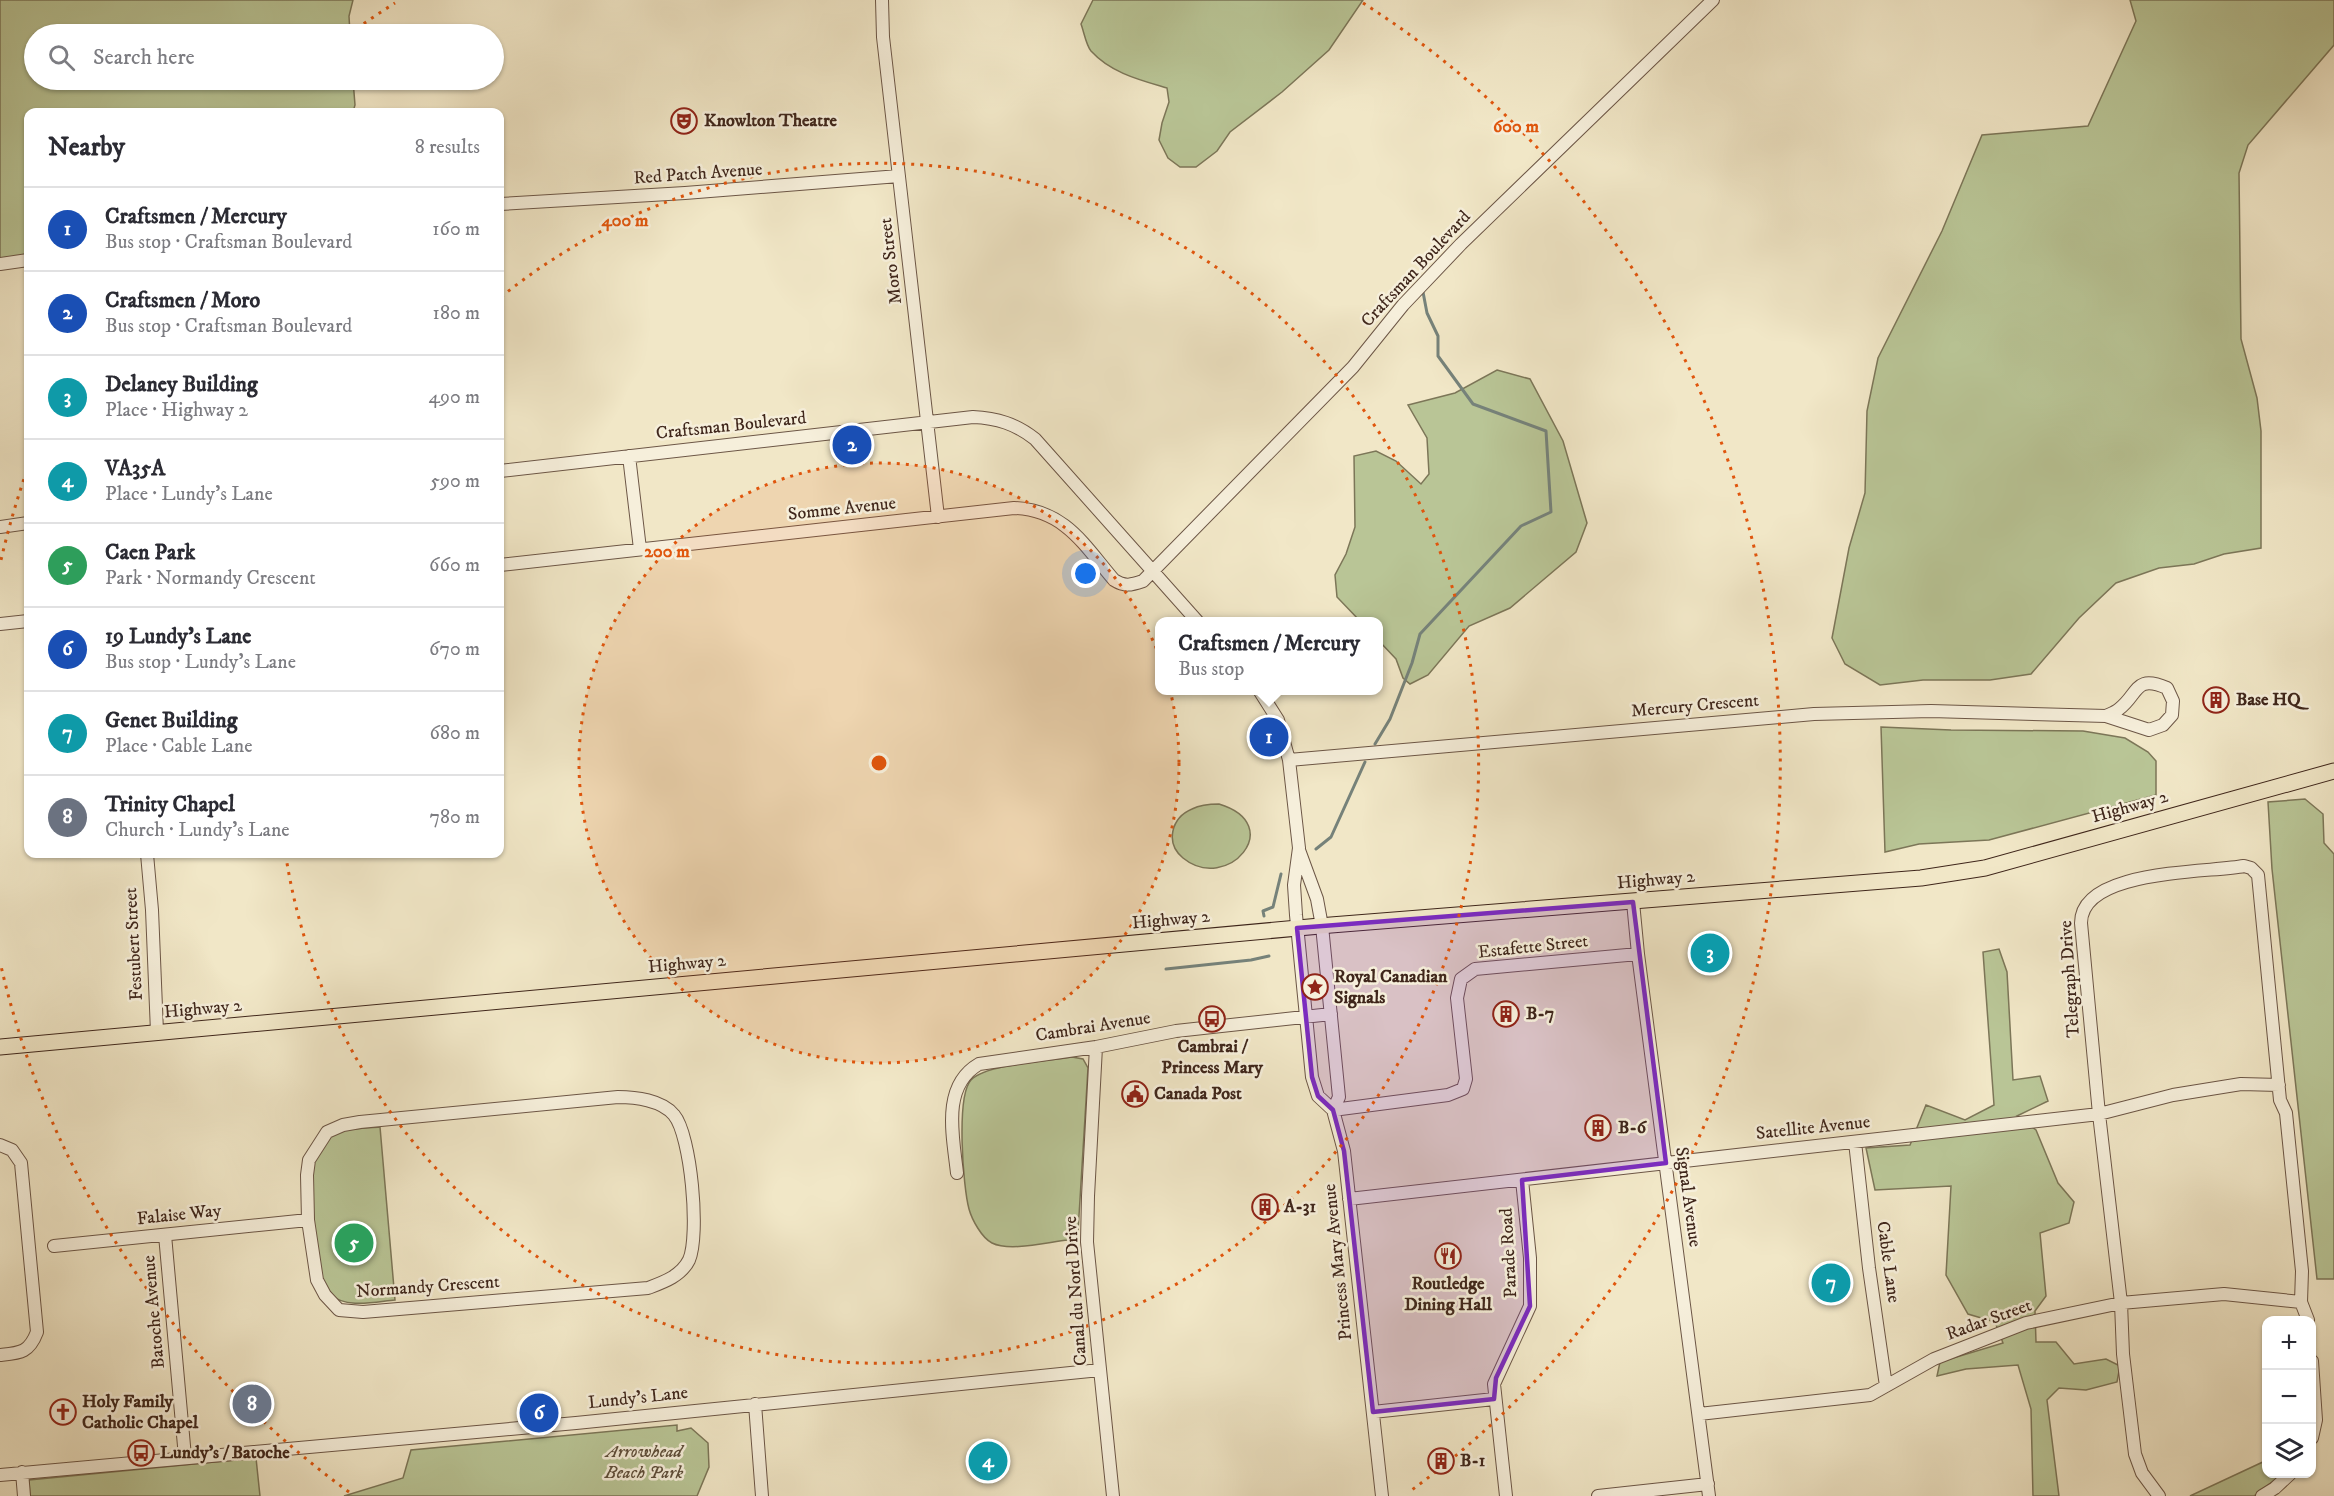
<!DOCTYPE html>
<meta charset="utf-8">
<style>
:root{--surface:#fff;--page:#f2f2f3;--text:#2b2b33;--muted:#7c7c81;--line:#e1e1e2;--accent:#ea580c}
body{margin:0;font-family:"IM FELL DW Pica",serif;background:var(--page);color:var(--text)}
.controls{position:absolute;right:18px;bottom:18px;display:grid;overflow:hidden;border-radius:12px;box-shadow:0 2px 4px #0004}
.controls button{width:54px;height:54px;display:grid;place-items:center;padding:0;border:0;border-bottom:2px solid var(--line);background:var(--surface);color:var(--text);font:30px sans-serif}
.you{position:absolute;left:1086px;top:574px;width:21px;height:21px;margin:-15px;border:4px solid #fff;border-radius:50%;background:#1a73e8;box-shadow:0 0 0 9px #1a73e833}
.badge{display:grid;place-items:center;width:39px;height:39px;border-radius:50%;background:var(--accent);color:#fff;font-size:20px;font-weight:700}
.pin{position:absolute;translate:-50% -50%;border:3px solid #fff;box-shadow:0 2px 6px #0006}
.popup{position:absolute;left:1155px;top:617px;width:228px;height:78px;box-sizing:border-box;display:grid;place-content:center;border-radius:12px;background:var(--surface);filter:drop-shadow(0 2px 4px #0005);font-size:20px;white-space:nowrap;color:var(--muted)}
.popup b{font-size:22px;color:var(--text)}
.popup::after{content:'';position:absolute;left:50%;top:100%;margin-left:-12px;border:12px solid transparent;border-top-color:var(--surface)}
.list{margin:0;padding:0;list-style:none}
h2{display:flex;justify-content:space-between;align-items:center;height:78px;margin:0;padding:0 24px;font-size:26px}
h2 small{font-size:20px;font-weight:400;color:var(--muted)}
.list li{display:grid;grid-template-columns:39px 1fr auto;gap:18px;align-items:center;box-sizing:border-box;height:84px;padding:0 24px;border-top:2px solid var(--line)}
.list b{display:block;font-size:22px;white-space:nowrap}
.list p{margin:0;font-size:20px;white-space:nowrap;color:var(--muted)}
.list em{font-size:20px;font-style:normal;color:var(--muted)}
.icon{flex:none;width:33px;height:33px;fill:none;stroke:currentColor;stroke-width:2;stroke-linecap:round;stroke-linejoin:round}
.map{position:relative;flex:none;width:2334px;height:1496px;overflow:hidden}
.search{position:absolute;background:var(--surface);box-shadow:0 2px 4px #0004;left:24px;top:24px;width:480px;height:66px;display:flex;align-items:center;gap:15px;box-sizing:border-box;padding:0 21px;border-radius:33px;color:var(--muted);font-size:22px}
.panel{position:absolute;background:var(--surface);box-shadow:0 2px 4px #0004;left:24px;top:108px;width:480px;height:750px;border-radius:12px}
.map>svg:first-child{display:block}
.green{fill:#b9c596;stroke:#7c7658;stroke-width:1.5}
.lines{fill:none;stroke-linecap:round;stroke-linejoin:round}
.stream{stroke:#76827a;stroke-width:3}
.minor-casing{stroke:#6c5646;stroke-width:14}
.major-casing{stroke:#3f261b;stroke-width:17}
.minor{stroke:#f6efdb;stroke-width:12}
.major{stroke:#f1e7c7;stroke-width:15}
.marked{fill:#7b2cbf;fill-opacity:0.2;stroke:#7b2cbf;stroke-width:4.5;stroke-linejoin:round}
.ring{fill:none;stroke:#e0560d;stroke-width:3;stroke-dasharray:3 6}
.labels{text-anchor:middle;dominant-baseline:central;stroke-width:5;stroke-linejoin:round;paint-order:stroke}
.poi-label{font-size:18px;font-weight:bold;fill:#3f261b;stroke:#f6efdb;text-anchor:start}
.street-label{font-size:18px;fill:#3f261b;stroke:#f6efdb}
.park-label{font-size:18px;font-style:italic;fill:#5e4e3a;stroke:#f6efdb}
.centre{fill:#e0560d;stroke:#f6efdb;stroke-width:3}
.ring-label{font-size:18px;text-anchor:middle;font-weight:bold;fill:#e0560d;stroke:#f6efdb;stroke-width:5;stroke-linejoin:round;paint-order:stroke}
</style>
<div class="map">
<svg width="2334" height="1496" viewBox="0 0 2334 1496">
<rect width="100%" height="100%" fill="#f1e7c7"/>
<filter id="stains"><feTurbulence type="fractalNoise" baseFrequency=".00333" numOctaves="4"/><feColorMatrix values="0 0 0 0 .2 0 0 0 0 .09 0 0 0 0 .02 0 0 0 .5 -.17"/></filter>
<radialGradient id="worn" r=".72"><stop offset=".6" stop-color="#630" stop-opacity="0"/><stop offset="1" stop-color="#630" stop-opacity=".3"/></radialGradient>
<path class="green" d="M 0,0 L 353,0 L 349,16 L 350,34 L 34,34 L 34,80 L 353,80 L 355,105 L 353,112 L 28,112 L 28,256 L 0,258 Z
M 1093,0 L 1363,0 L 1329,50 L 1282,92 L 1230,132 L 1217,151 L 1196,167 L 1180,167 L 1168,158 L 1159,140 L 1162,123 L 1169,102 L 1167,88 C 1140,80 1111,73 1091,51 C 1086,45 1084,32 1081,24 Z
M 2130,0 L 2334,0 L 2334,45 L 2248,145 L 2239,173 L 2241,339 L 2257,398 L 2261,431 L 2261,548 L 2224,554 L 2194,564 L 2159,568 L 2116,583 L 2079,618 L 2031,674 L 1990,680 L 1923,680 L 1880,685 L 1845,664 L 1832,638 L 1849,548 L 1865,493 L 1867,411 L 1878,358 L 1942,231 L 1982,135 L 2088,126 L 2136,21 Z
M 1497,370 L 1530,379 L 1563,441 L 1587,523 L 1576,552 L 1510,608 L 1469,626 L 1428,675 L 1410,684 L 1403,678 L 1396,659 L 1379,641 L 1378,622 L 1360,621 L 1337,597 L 1335,575 L 1346,554 L 1355,527 L 1354,456 L 1376,451 L 1396,461 L 1421,484 L 1429,474 L 1427,438 L 1408,405 L 1455,393 Z
M 1881,727 L 1951,730 L 2083,731 L 2125,738 L 2148,752 L 2156,761 L 2156,795 L 1989,840 L 1919,844 L 1885,852 Z
M 2305,799 L 2323,814 L 2324,843 L 2334,854 L 2334,1279 L 2317,1279 L 2272,869 L 2268,802 Z
M 1219,804 C 1288,825 1227,894 1183,858 C 1165,843 1171,818 1192,809 C 1200,805 1209,804 1219,804 Z
M 1999,949 L 2007,972 L 2013,1080 L 2040,1076 L 2048,1101 L 2017,1116 L 2036,1130 L 2058,1183 L 2074,1202 L 2069,1223 L 2040,1233 L 2046,1296 L 2035,1311 L 2036,1342 L 2056,1342 L 2074,1364 L 2106,1359 L 2120,1366 L 2117,1382 L 2086,1390 L 2059,1388 L 2047,1400 L 2059,1496 L 2033,1496 L 2031,1409 L 2018,1365 L 1966,1369 L 1937,1376 L 1940,1362 L 2003,1343 L 1995,1322 L 1968,1314 L 1946,1275 L 1951,1186 L 1875,1190 L 1866,1148 L 1910,1145 L 1926,1105 L 1965,1120 L 1994,1105 L 1983,952 Z
M 1072,1057 L 1083,1059 L 1088,1068 L 1078,1232 L 1074,1238 L 1068,1240 C 1048,1242 1010,1252 992,1243 C 982,1238 972,1220 969,1209 C 963,1187 956,1096 971,1080 C 986,1064 1049,1061 1072,1057 Z
M 380,1127 L 395,1300 C 374,1302 347,1309 329,1294 C 316,1283 306,1161 317,1146 C 331,1127 359,1129 380,1127 Z
M 677,1425 L 677,1431 L 691,1428 L 708,1443 L 709,1467 L 697,1496 L 344,1496 L 403,1478 L 411,1450 Z
M 256,1458 L 260,1496 L 30,1496 L 29,1480 Z
M 2265,1461 L 2266,1474 L 2282,1474 L 2254,1496 L 2190,1496 Z"/>
<g class="lines">
<path class="stream" d="M 1375,744 L 1390,719 L 1412,663 L 1420,634 L 1521,526 L 1551,512 L 1546,431 L 1473,404 L 1438,356 L 1438,336 L 1427,313 L 1423,292
M 1316,849 L 1331,837 L 1365,762
M 1264,916 L 1263,911 L 1273,907 L 1281,874
M 1166,969 L 1251,960 L 1269,956"/>
<g class="minor-casing">
<path id="minor" d="M 882,0 L 883,37 L 938,517
M 500,204 L 685,193 L 899,176
M 0,264 L 28,260
M 629,456 L 640,549
M 500,471 L 973,417 C 997,418 1016,424 1035,439 L 1198,622
M 0,527 L 28,523
M 500,565 L 1014,508 C 1065,510 1084,545 1114,580 C 1125,587 1131,585 1143,581 L 1353,367 L 1403,305 L 1461,244 L 1713,0
M 0,624 L 28,621
M 1259,690 L 1278,720 L 1289,760 L 1299,848 L 1294,885 L 1296,915 L 1312,1077 L 1318,1096 L 1333,1110 L 1344,1151 L 1382,1496
M 1289,760 L 1814,714 L 1931,711 L 2106,716 L 2149,730 L 2163,725 L 2172,715 L 2173,701 L 2167,688 C 2134,674 2139,694 2119,709 C 2116,712 2110,714 2106,716
M 1299,850 L 1317,899 L 1322,926 L 1339,1097 L 1333,1110
M 147,854 L 152,910 L 157,1032
M 1633,902 L 1638,954 L 1709,1496
M 1096,1047 L 1088,1196 L 1087,1242 L 1113,1496
M 618,1097 C 635,1097 662,1100 674,1115 C 691,1135 700,1235 689,1260 C 681,1276 664,1282 648,1288 L 363,1312 L 339,1310 L 325,1295 L 317,1280 L 308,1220 L 307,1175 L 309,1160 L 327,1132 L 343,1125 L 360,1122 Z
M 1333,1110 L 1448,1095 L 1463,1089 L 1466,1079 L 1457,998 L 1461,979 L 1475,969 L 1638,954
M 1855,1142 L 1869,1268 L 1886,1386
M 0,1145 L 12,1150 L 21,1163 L 37,1332 C 29,1353 20,1353 0,1355
M 957,1173 C 953,1136 941,1086 979,1064 L 1096,1047 L 1176,1031 L 1331,1014
M 1349,1199 L 2099,1114 L 2173,1095 L 2241,1084 L 2279,1085
M 165,1235 L 185,1457
M 54,1246 L 308,1220
M 2312,1361 L 2316,1420 L 2312,1438
M 755,1404 L 762,1496
M 1373,1412 L 1494,1399
M 1699,1414 L 1870,1395 L 1934,1359 L 2026,1323 L 2121,1303 L 2224,1294 L 2301,1302
M 22,1472 L 24,1496
M 0,1475 L 576,1423 L 1100,1370
M 1506,1496 L 1494,1384 L 1530,1306 L 1530,1258 L 1522,1180
M 1598,1496 L 1708,1484
M 2159,1496 L 2142,1473 L 2135,1454 L 2123,1354 L 2121,1303 L 2099,1114 L 2081,923 C 2081,869 2207,873 2244,866 L 2251,868 L 2258,875 L 2280,1100 L 2286,1113 L 2302,1271 L 2301,1302 L 2308,1320
M 2262,1496 L 2275,1488 L 2290,1474"/>
</g>
<g class="major-casing">
<path id="major" d="M 0,1047 L 1331,925 L 1921,878 L 1985,868 L 2334,771"/>
</g>
<use href="#minor" class="minor"/>
<use href="#major" class="major"/>
</g>
<path class="marked" d="M 1633,902 L 1666,1163 L 1522,1180 L 1530,1306 L 1496,1378 L 1494,1399 L 1373,1412 L 1344,1151 L 1333,1110 L 1318,1096 L 1312,1077 L 1297,928 Z"/>
<circle cx="879" cy="763" r="300" fill="#e0560d" fill-opacity=".12"/>
<g class="ring">
<circle cx="879" cy="763" r="300"/>
<path d="M501 297A600 600 0 1 1 286 857"/>
<path d="M349 1492A901 901 0 0 1 1 966M1 560A901 901 0 0 1 27 470M349 34A901 901 0 0 1 395 3M1363 3A901 901 0 0 1 1409 1492"/>
</g>
<defs>
<g id="theatre-ring" transform="scale(1.35)"><circle r="9.5" fill="#f6efdb" stroke="#8f2418" stroke-width="1.5"/><path d="M-5-5.5Q0-4 5-5.5V0Q5 5 0 6Q-5 5-5 0ZM-3.3-2.5H-1v1.5H-3.3ZM1-2.5H3.3v1.5H1ZM-2.8 1Q0 5.5 2.8 1Z" fill="#8f2418"/></g>
<g id="building-ring" transform="scale(1.35)"><circle r="9.5" fill="#f6efdb" stroke="#8f2418" stroke-width="1.5"/><path d="M-4-6H4V6H1V3H-1V6H-4ZM-2.5-4.3h1.7v1.8h-1.7ZM.8-4.3h1.7v1.8H.8ZM-2.5-1h1.7V.8h-1.7ZM.8-1h1.7V.8H.8Z" fill="#8f2418"/></g>
<g id="sight-ring" transform="scale(1.35)"><circle r="9.5" fill="#f6efdb" stroke="#8f2418" stroke-width="1.5"/><path d="M0-6L1.8-2.2L6-1.7L2.9 1.2L3.7 5.4L0 3.3L-3.7 5.4L-2.9 1.2L-6-1.7L-1.8-2.2Z" fill="#8f2418"/></g>
<g id="bus-ring" transform="scale(1.35)"><circle r="9.5" fill="#f6efdb" stroke="#8f2418" stroke-width="1.5"/><path d="M-5-6H5V4H4V6H2V4H-2V6H-4V4H-5ZM-3.5-4V0h7V-4ZM-3.5 1.2v1.5H-2V1.2ZM2 1.2v1.5H3.5V1.2Z" fill="#8f2418"/></g>
<g id="civic-ring" transform="scale(1.35)"><circle r="9.5" fill="#f6efdb" stroke="#8f2418" stroke-width="1.5"/><path d="M-.6-6.5H3V-4.5H.6V-3L4-1V1h2V6H-6V1h2V-1L-.6-3ZM-1.2 2.5V6h2.4V2.5Z" fill="#8f2418"/></g>
<g id="restaurant-ring" transform="scale(1.35)"><circle r="9.5" fill="#f6efdb" stroke="#8f2418" stroke-width="1.5"/><path d="M-5-6h1v4h1v-4h1v4h1v-4h1v5L-1.5 .5V6h-2V.5L-5-1ZM5-6V6H3V1.5H1.5Q1.5-4 5-6Z" fill="#8f2418"/></g>
<g id="church-ring" transform="scale(1.35)"><circle r="9.5" fill="#f6efdb" stroke="#8f2418" stroke-width="1.5"/><path d="M-1.2-6h2.4v3.5h3.3v2.4h-3.3V6h-2.4V-.1h-3.3v-2.4h3.3Z" fill="#8f2418"/></g>
</defs>
<g fill-rule="evenodd">
<use href="#theatre-ring" x="684" y="121"/>
<use href="#building-ring" x="2216" y="700"/>
<use href="#sight-ring" x="1315" y="987"/>
<use href="#building-ring" x="1506" y="1014"/>
<use href="#bus-ring" x="1212" y="1019"/>
<use href="#civic-ring" x="1135" y="1094"/>
<use href="#building-ring" x="1598" y="1128"/>
<use href="#building-ring" x="1265" y="1207"/>
<use href="#restaurant-ring" x="1448" y="1256"/>
<use href="#church-ring" x="63" y="1412"/>
<use href="#bus-ring" x="141" y="1453"/>
<use href="#building-ring" x="1441" y="1461"/>
</g>
<g class="labels">
<g class="poi-label">
<text x="704" y="121">Knowlton Theatre</text>
<text x="2236" y="700">Base HQ</text>
<text x="1334" y="977">Royal Canadian<tspan x="1334" dy="21">Signals</tspan></text>
<text x="1526" y="1014">B-7</text>
<text x="1212" y="1047" text-anchor="middle">Cambrai /<tspan x="1212" dy="21">Princess Mary</tspan></text>
<text x="1154" y="1094">Canada Post</text>
<text x="1618" y="1128">B-6</text>
<text x="1284" y="1207">A-31</text>
<text x="1448" y="1284" text-anchor="middle">Routledge<tspan x="1448" dy="21">Dining Hall</tspan></text>
<text x="82" y="1402">Holy Family<tspan x="82" dy="21">Catholic Chapel</tspan></text>
<text x="160" y="1453">Lundy's / Batoche</text>
<text x="1460" y="1461">B-1</text>
</g>
<g class="street-label">
<text transform="translate(698 174) rotate(-4)">Red Patch Avenue</text>
<text transform="translate(891 261) rotate(-97)">Moro Street</text>
<text transform="translate(1416 269) rotate(-47)">Craftsman Boulevard</text>
<text transform="translate(731 426) rotate(-6)">Craftsman Boulevard</text>
<text transform="translate(842 509) rotate(-6)">Somme Avenue</text>
<text transform="translate(1695 706) rotate(-5)">Mercury Crescent</text>
<text transform="translate(2130 807) rotate(-16)">Highway 2</text>
<text transform="translate(1656 880) rotate(-5)">Highway 2</text>
<text transform="translate(1171 920) rotate(-5)">Highway 2</text>
<text transform="translate(134 944) rotate(-93)">Festubert Street</text>
<text transform="translate(1533 947) rotate(-6)">Estafette Street</text>
<text transform="translate(687 964) rotate(-5)">Highway 2</text>
<text transform="translate(2070 979) rotate(-94)">Telegraph Drive</text>
<text transform="translate(203 1009) rotate(-5)">Highway 2</text>
<text transform="translate(1093 1027) rotate(-9)">Cambrai Avenue</text>
<text transform="translate(1813 1128) rotate(-6)">Satellite Avenue</text>
<text transform="translate(1688 1197) rotate(82)">Signal Avenue</text>
<text transform="translate(179 1215) rotate(-6)">Falaise Way</text>
<text transform="translate(1509 1253) rotate(-93)">Parade Road</text>
<text transform="translate(1338 1262) rotate(-96)">Princess Mary Avenue</text>
<text transform="translate(1888 1262) rotate(82)">Cable Lane</text>
<text transform="translate(428 1287) rotate(-4)">Normandy Crescent</text>
<text transform="translate(1076 1291) rotate(-94)">Canal du Nord Drive</text>
<text transform="translate(154 1312) rotate(-95)">Batoche Avenue</text>
<text transform="translate(1989 1320) rotate(-20)">Radar Street</text>
<text transform="translate(638 1398) rotate(-6)">Lundy's Lane</text>
</g>
<g class="park-label">
<text x="644" y="1452">Arrowhead<tspan x="644" dy="21">Beach Park</tspan></text>
</g>
</g>
<circle cx="879" cy="763" r="9" class="centre"/>
<g class="ring-label">
<text x="1516" y="132">600 m</text>
<text x="625" y="226">400 m</text>
<text x="667" y="557">200 m</text>
</g>
<rect width="100%" height="100%" filter="url(#stains)"/>
<rect width="100%" height="100%" fill="url(#worn)"/>
</svg>
<div class="controls">
<button>+</button>
<button>−</button>
<button><svg class="icon" aria-label="layers" viewBox="0 0 24 24"><path d="M12 4l9 5-9 5-9-5zM3 14l9 5 9-5"/></svg></button>
</div>
<div class="you"></div>
<div class="pin badge" style="left:1269px;top:737px;background:#1a4fb4">1</div>
<div class="popup"><b>Craftsmen / Mercury</b>Bus stop</div>
<div class="pin badge" style="left:852px;top:445px;background:#1a4fb4">2</div>
<div class="pin badge" style="left:1710px;top:953px;background:#0f9aa8">3</div>
<div class="pin badge" style="left:988px;top:1461px;background:#0f9aa8">4</div>
<div class="pin badge" style="left:354px;top:1243px;background:#2e9e5b">5</div>
<div class="pin badge" style="left:539px;top:1413px;background:#1a4fb4">6</div>
<div class="pin badge" style="left:1831px;top:1283px;background:#0f9aa8">7</div>
<div class="pin badge" style="left:252px;top:1404px;background:#6b7280">8</div>
<div class="search"><svg class="icon" aria-label="search" viewBox="0 0 24 24"><circle cx="10" cy="10" r="6"/><path d="M15 15l6 6"/></svg>Search here</div>
<section class="panel">
<h2>Nearby<small>8 results</small></h2>
<ul class="list">
<li><span class="badge" style="background:#1a4fb4">1</span><div><b>Craftsmen / Mercury</b><p>Bus stop · Craftsman Boulevard</p></div><em>160 m</em></li>
<li><span class="badge" style="background:#1a4fb4">2</span><div><b>Craftsmen / Moro</b><p>Bus stop · Craftsman Boulevard</p></div><em>180 m</em></li>
<li><span class="badge" style="background:#0f9aa8">3</span><div><b>Delaney Building</b><p>Place · Highway 2</p></div><em>490 m</em></li>
<li><span class="badge" style="background:#0f9aa8">4</span><div><b>VA35A</b><p>Place · Lundy's Lane</p></div><em>590 m</em></li>
<li><span class="badge" style="background:#2e9e5b">5</span><div><b>Caen Park</b><p>Park · Normandy Crescent</p></div><em>660 m</em></li>
<li><span class="badge" style="background:#1a4fb4">6</span><div><b>19 Lundy's Lane</b><p>Bus stop · Lundy's Lane</p></div><em>670 m</em></li>
<li><span class="badge" style="background:#0f9aa8">7</span><div><b>Genet Building</b><p>Place · Cable Lane</p></div><em>680 m</em></li>
<li><span class="badge" style="background:#6b7280">8</span><div><b>Trinity Chapel</b><p>Church · Lundy's Lane</p></div><em>780 m</em></li>
</ul>
</section>
</div>
